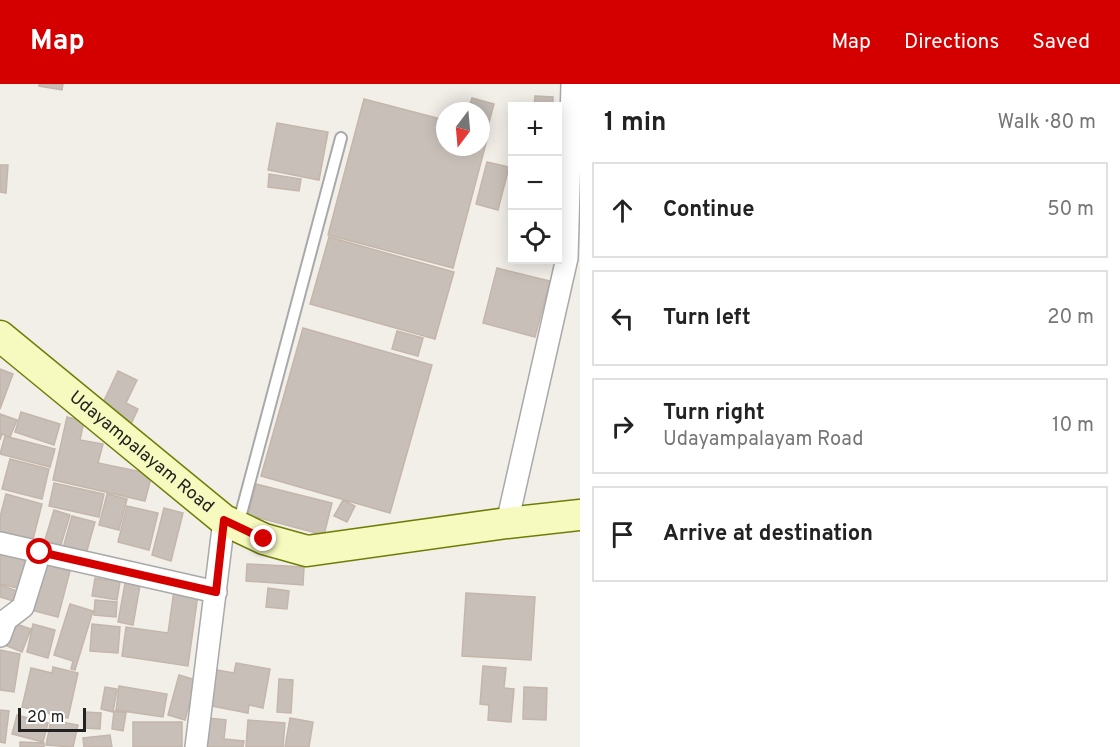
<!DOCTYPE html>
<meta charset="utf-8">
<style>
:root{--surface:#fff;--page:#f2f2f2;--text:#222;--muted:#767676;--line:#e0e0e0;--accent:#d40000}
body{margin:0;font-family:Overpass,sans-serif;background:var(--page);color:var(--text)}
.controls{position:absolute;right:18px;top:18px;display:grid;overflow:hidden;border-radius:0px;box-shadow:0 3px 15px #0003}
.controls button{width:54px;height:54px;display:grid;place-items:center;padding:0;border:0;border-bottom:2px solid var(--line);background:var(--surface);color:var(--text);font:30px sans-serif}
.compass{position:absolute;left:436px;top:18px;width:54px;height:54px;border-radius:50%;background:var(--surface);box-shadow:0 3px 15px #0003;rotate:196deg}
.scale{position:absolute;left:18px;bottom:15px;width:68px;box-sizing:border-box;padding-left:6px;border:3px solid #222;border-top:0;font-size:16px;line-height:21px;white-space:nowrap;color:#222;-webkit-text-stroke:4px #fff;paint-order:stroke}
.stop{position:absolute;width:18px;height:18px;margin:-14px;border:4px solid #d40000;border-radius:50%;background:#fff}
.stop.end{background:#d40000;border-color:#fff;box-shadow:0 2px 6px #0008}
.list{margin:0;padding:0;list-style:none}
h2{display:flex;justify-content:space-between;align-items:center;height:78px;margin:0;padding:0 24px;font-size:26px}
h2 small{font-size:20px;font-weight:400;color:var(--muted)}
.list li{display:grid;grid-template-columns:39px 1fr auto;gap:18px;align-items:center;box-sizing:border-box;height:96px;margin:0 12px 12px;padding:0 12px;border:2px solid var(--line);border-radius:0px}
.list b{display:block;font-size:22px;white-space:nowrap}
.list p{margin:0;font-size:20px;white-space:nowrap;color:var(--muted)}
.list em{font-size:20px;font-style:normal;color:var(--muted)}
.icon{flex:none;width:33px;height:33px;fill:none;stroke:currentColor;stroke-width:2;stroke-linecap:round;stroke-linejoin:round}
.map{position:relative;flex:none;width:580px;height:663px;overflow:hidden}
header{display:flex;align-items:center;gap:36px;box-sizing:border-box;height:84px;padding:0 30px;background:var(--accent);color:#fff}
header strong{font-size:28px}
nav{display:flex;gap:33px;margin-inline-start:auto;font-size:21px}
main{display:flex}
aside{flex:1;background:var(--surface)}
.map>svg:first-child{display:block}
.building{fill:#c7bfb8;stroke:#c4b6ab;stroke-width:1.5}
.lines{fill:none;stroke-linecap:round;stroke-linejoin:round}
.lane-casing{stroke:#a9a9a9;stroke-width:14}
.street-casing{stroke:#a9a9a9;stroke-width:24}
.secondary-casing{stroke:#707d05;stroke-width:33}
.lane{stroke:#fff;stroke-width:10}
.street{stroke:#fff;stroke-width:21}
.secondary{stroke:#f7fabf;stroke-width:30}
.route{stroke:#d40000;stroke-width:8}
.labels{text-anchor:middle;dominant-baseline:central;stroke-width:5;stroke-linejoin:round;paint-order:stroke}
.street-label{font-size:18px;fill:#222;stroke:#fff}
</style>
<header>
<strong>Map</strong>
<nav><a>Map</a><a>Directions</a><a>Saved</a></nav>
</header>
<main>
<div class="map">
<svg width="580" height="663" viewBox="0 0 580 663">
<rect width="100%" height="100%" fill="#f2efe9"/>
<path class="building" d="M 39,0 L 63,0 L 62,6 L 39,2 Z
M 535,12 L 553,13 L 553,22 L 534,22 Z
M 472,14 L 494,20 L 488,42 L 481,40 L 481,27 L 468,27 Z
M 364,15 L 445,36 L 445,63 L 481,63 L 481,46 L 489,48 L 453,184 L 328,151 Z
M 277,39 L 328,48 L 319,96 L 268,86 Z
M 487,78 L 509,83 L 498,126 L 476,120 Z
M 0,81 L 8,81 L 6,109 L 0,108 Z
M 269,90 L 301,95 L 299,107 L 268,103 Z
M 329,153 L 454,188 L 435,255 L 310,220 Z
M 497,184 L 550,197 L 535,253 L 483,239 Z
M 303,244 L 432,281 L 390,429 L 261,392 Z
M 397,247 L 423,254 L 418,272 L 392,265 Z
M 0,285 L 13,290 L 0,325 Z
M 118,287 L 137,296 L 126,319 L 138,325 L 131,340 L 100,325 Z
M 21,328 L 60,340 L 54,361 L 15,348 Z
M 0,330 L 17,336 L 10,353 L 2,350 L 0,356 Z
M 67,333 L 84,337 L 80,356 L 103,360 L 98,379 L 152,390 L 145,417 L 53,396 Z
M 5,352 L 55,365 L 50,383 L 0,370 Z
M 10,375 L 49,385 L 42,415 L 2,405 Z
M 54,399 L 104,410 L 99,433 L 49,422 Z
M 256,400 L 332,419 L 324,451 L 248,431 Z
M 6,410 L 42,420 L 32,459 L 0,451 L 0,433 Z
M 107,410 L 127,415 L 119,446 L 99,441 Z
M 343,416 L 355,422 L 347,438 L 334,432 Z
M 127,422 L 158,429 L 149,466 L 118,458 Z
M 164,424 L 183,429 L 171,477 L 152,471 Z
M 54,426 L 70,431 L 60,464 L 44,459 Z
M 72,432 L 95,438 L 86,470 L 63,464 Z
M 0,468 L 30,475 L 22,505 L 0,500 Z
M 43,480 L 70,487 L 58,533 L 31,526 Z
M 247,480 L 304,483 L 303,501 L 246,497 Z
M 95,494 L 120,498 L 117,516 L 92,512 Z
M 126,494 L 141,496 L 133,541 L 118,538 Z
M 0,501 L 20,508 L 17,518 L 0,513 Z
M 268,504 L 289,507 L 287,525 L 266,523 Z
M 174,506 L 198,510 L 188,582 L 122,572 L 126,543 L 168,549 Z
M 466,509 L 535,513 L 531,576 L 462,572 Z
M 95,516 L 117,518 L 116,533 L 94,531 Z
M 70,520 L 93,527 L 75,586 L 71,585 L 73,577 L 54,571 Z
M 13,539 L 31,545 L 22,568 L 5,561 Z
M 33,540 L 55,546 L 48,574 L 27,568 Z
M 92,540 L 120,543 L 118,569 L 90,567 Z
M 0,566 L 20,570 L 14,608 L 0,606 Z
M 236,579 L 270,585 L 263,624 L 249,621 L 248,629 L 206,621 L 212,585 L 234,589 Z
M 483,582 L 506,584 L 504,604 L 514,605 L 511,638 L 488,636 L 489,621 L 480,620 Z
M 53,583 L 78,589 L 68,634 L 22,623 L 31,584 L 52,589 Z
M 179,591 L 196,596 L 185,636 L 168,631 Z
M 279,595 L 293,596 L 291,629 L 277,628 Z
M 119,602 L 167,610 L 163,633 L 116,626 Z
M 105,603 L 117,605 L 113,628 L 101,625 Z
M 524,603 L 547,604 L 546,636 L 523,635 Z
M 0,626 L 9,627 L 5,659 L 0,658 Z
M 114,627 L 126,629 L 123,647 L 112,645 Z
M 85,628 L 101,629 L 100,645 L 84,644 Z
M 17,631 L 48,639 L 43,658 L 12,650 Z
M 208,634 L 226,636 L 224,655 L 244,657 L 243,663 L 204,663 Z
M 290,634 L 313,638 L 309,663 L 285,663 Z
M 51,636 L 78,641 L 73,663 L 46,661 Z
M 248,636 L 285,639 L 283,663 L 246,663 Z
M 133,638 L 182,638 L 182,663 L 133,663 Z
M 110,651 L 112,663 L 84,663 L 83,654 Z
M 20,658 L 44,659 L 44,663 L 20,663 Z"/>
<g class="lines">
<g class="lane-casing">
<path id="lane" d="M 238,441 L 341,54"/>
</g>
<g class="street-casing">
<path id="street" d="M 507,439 L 567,174 L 572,0
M 0,459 L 216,508
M 0,552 L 6,536 L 23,523 L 40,468
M 196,663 L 224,436"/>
</g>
<g class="secondary-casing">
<g id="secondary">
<path id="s1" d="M 0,252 L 224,436 L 264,455 L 307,467 L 507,439 L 580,431"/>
</g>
</g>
<use href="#lane" class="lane"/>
<use href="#street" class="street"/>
<use href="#secondary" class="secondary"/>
</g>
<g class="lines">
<path class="route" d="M 40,468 L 216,508 L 224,436 L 264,455"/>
</g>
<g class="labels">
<g class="street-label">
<text stroke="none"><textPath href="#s1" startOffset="183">Udayampalayam Road</textPath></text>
</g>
</g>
</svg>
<div class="controls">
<button>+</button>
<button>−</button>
<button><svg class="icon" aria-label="locate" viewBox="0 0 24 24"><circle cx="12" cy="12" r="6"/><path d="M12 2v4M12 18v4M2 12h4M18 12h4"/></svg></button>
</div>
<svg class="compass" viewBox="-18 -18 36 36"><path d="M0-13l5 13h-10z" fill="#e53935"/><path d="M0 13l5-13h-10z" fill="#767676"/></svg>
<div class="scale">20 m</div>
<div class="stop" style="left:40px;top:468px"></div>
<div class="stop end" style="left:264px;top:455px"></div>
</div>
<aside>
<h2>1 min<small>Walk · 80 m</small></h2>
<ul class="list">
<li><svg class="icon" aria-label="ahead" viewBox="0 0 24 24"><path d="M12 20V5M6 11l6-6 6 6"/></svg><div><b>Continue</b></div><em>50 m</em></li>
<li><svg class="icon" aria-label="left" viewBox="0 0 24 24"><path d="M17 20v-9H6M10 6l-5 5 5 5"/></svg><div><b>Turn left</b></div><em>20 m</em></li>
<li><svg class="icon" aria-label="right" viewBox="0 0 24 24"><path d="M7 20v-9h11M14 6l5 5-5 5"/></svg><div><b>Turn right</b><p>Udayampalayam Road</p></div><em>10 m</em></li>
<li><svg class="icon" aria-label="arrive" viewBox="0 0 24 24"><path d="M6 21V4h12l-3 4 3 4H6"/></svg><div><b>Arrive at destination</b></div></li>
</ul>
</aside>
</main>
